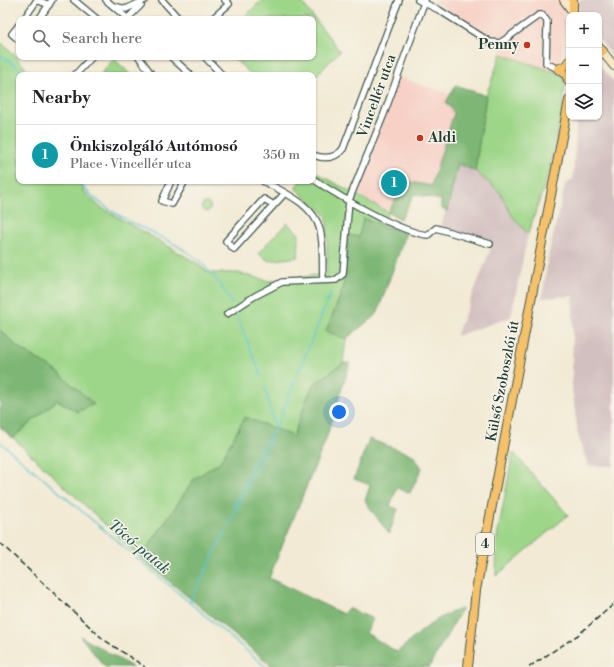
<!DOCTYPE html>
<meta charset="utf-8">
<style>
:root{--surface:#fff;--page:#f6f6f6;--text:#202124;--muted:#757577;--line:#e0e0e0;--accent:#c8321e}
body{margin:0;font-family:"Libre Bodoni",serif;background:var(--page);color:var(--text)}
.controls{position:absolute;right:12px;top:12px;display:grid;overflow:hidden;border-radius:8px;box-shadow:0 1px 3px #0004}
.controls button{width:36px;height:36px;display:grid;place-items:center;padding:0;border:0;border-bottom:1px solid var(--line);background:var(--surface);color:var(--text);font:20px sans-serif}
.you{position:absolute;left:339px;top:412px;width:14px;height:14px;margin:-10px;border:3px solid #fff;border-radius:50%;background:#1a73e8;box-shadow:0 0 0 6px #1a73e833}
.badge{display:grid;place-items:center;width:26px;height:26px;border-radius:50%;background:var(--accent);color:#fff;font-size:13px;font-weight:700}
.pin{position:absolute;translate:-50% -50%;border:2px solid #fff;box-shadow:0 1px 4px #0006}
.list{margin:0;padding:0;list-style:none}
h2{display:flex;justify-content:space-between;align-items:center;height:52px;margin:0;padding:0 16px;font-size:17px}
h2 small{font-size:13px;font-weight:400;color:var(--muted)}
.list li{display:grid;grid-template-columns:26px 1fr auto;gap:12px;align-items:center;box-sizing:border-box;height:60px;padding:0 16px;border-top:1px solid var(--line)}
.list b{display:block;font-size:15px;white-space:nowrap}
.list p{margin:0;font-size:13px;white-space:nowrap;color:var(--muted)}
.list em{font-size:13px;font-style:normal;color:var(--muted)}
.icon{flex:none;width:22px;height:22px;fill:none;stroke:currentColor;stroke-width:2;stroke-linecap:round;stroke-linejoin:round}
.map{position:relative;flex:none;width:614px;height:667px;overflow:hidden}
.search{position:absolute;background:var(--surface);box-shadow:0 1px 3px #0004;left:16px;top:16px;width:300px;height:44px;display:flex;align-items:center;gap:10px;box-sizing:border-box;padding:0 14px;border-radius:8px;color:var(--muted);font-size:15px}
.panel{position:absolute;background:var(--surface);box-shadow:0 1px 3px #0004;left:16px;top:72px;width:300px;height:112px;border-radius:8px}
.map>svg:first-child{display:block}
.built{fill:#f7d1c6}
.industrial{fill:#d2bfbf}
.green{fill:#9dd688;stroke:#5e8a5e}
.forest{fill:#7eb774;stroke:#4e7a54}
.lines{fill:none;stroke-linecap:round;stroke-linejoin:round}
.stream{stroke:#58c5cd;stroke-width:1.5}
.street-casing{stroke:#3f574c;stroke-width:8}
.secondary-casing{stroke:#3f574c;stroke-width:10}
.primary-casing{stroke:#3f574c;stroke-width:10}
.street{stroke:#fff;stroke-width:5.5}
.secondary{stroke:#fbe6c4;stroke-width:8}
.primary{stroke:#f5c16b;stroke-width:8}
.rail{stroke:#1f3d34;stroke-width:1.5;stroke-dasharray:6 3;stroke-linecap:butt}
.poi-dot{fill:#c8321e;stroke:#f7f3e8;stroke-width:1.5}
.labels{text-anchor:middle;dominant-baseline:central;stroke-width:3;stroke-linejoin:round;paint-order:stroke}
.shield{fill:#f7f3e8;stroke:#60746a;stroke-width:1}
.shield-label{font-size:13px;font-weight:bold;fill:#1f3d34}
.poi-label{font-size:14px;font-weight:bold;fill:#1f3d34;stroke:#f7f3e8;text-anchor:end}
.street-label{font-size:14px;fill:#1f3d34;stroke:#f7f3e8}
.water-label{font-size:15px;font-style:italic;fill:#2d5f5a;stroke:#f7f3e8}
</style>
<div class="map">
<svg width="614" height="667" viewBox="0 0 614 667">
<rect width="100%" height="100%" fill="#f7f3e8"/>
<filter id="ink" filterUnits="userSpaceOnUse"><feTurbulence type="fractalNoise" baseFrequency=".025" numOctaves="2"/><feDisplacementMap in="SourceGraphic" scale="8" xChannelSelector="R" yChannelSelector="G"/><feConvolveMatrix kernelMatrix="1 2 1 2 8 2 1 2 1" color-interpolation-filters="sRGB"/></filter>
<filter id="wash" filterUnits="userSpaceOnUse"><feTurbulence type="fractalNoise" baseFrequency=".012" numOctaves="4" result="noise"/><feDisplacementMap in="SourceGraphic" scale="16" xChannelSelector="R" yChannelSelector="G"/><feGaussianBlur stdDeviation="0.9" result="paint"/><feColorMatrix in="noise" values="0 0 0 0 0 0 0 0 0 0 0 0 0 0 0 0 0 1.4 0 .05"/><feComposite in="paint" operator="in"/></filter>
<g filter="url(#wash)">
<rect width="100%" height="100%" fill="#f2ead4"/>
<path class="built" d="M 432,0 L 567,0 L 561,74 L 501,54 L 502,51 L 494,41 Z
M 398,77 L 449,94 L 446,102 L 454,113 L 431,187 L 406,181 L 388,212 L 357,193 Z"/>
<path class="industrial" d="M 578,0 L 614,0 L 614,58 L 599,39 L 599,15 L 580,15 Z
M 599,65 L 614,82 L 614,466 L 588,466 L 578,435 L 572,388 L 573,296 L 542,298 L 549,253 L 565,185 L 573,179 L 577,117 L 599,117 Z
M 458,164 L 475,171 L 500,192 L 511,214 L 528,234 L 511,317 L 456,336 L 492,246 L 441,228 Z"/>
<path class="green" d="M 262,0 L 300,0 L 340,51 L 313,79 L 313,75 L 252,75 L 232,57 L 313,57 L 313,19 L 242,19 Z
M 0,42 L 14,54 L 31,75 L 19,75 L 19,181 L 80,181 L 83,191 L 100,207 L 158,240 L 195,262 L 209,273 L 238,273 L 269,281 L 327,274 L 327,216 L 295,188 L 300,181 L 313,181 L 313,171 L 388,212 L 383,225 L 363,218 L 359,237 L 349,235 L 343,289 L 326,331 L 346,339 L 343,363 L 312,386 L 293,436 L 245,417 L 220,462 L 194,479 L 141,558 L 13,438 L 57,400 L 78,412 L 58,372 L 19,348 L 0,330 Z
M 501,54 L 561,74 L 565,82 L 562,112 L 549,172 L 528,234 L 511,214 L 500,192 L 475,171 L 486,96 Z
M 114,59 L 131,75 L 100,75 Z
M201.5 207a4.5 4.5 0 1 1 9 0a4.5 4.5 0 1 1-9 0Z
M 287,223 L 299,234 L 298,257 L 269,261 L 258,253 Z
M 513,452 L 568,515 L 496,576 L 497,538 Z"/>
<path class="forest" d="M 456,85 L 486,96 L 475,171 L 458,164 L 447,211 L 441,208 L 441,200 L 414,194 L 401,219 L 388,212 L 406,181 L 431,186 L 454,113 L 446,102 Z
M 363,218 L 406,233 L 377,314 L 346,339 L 326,331 L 343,289 L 349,235 L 359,237 Z
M 0,330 L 19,348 L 58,372 L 94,404 L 78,412 L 57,400 L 13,438 L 0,427 Z
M 343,363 L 350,363 L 326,439 L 269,578 L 343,614 L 348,608 L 373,619 L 366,633 L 397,652 C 417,636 436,615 462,609 L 429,667 L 273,667 L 141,558 L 194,479 L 220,462 L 245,417 L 293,436 L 312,386 Z
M 369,439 L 413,455 L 422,468 L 410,493 L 397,488 L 390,506 L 398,509 L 389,534 L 365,501 L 370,485 L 354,479 Z
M 80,636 L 132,667 L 105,667 Z"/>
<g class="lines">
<path class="stream" d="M 0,55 L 13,63 L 24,75
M 78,181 C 107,220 161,230 198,260 C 213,272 223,288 232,304
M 237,316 L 261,376
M 265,388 L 275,428
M 0,442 L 266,667
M 235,508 L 234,503 L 265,440 L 271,436
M 193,596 L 270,442 L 271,436 L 277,425 L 331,292
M 190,603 L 192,598"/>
</g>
</g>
<g filter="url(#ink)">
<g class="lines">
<g class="street-casing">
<path id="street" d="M 37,0 L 49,5
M 74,0 L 97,19
M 106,0 L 128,19
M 162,0 L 179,19
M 418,0 L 439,10 L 490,42 L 499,43 L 503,41 L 539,15 L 542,15 L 547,21 L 547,25 L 546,63 L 558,69
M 113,6 L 126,9 L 145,0
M 24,19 L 37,0
M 39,19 L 52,0
M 127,19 L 141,5
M 212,19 L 229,4 L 225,0
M 19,25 L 12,34 L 19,40
M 139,57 L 152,75
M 171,57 L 191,75
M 205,57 L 222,75
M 75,75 L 92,57
M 313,155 C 324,159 335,159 343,149 L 399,0
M 313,179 C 337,195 400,233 428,235 L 436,228 L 490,244
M 171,181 L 162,201 L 172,204 L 185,181
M 263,181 C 283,192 314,204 320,230 C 324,245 322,264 323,279
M 274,205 L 264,199 L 226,241 L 234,249 L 285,193
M 227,314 L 255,296 L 282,282 L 336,280 L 343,274 L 349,200 L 384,114 L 425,0"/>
</g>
<g class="secondary-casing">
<path id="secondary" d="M 564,0 L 575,15
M 599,47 L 614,66"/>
</g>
<g class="primary-casing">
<path id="primary" d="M 573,0 L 573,15
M 599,49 L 603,51
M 558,69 L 566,75 L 569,82
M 558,69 L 565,66 L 569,61
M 468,667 L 476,590 L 569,100"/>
</g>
<use href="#street" class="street"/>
<use href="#secondary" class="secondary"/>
<use href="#primary" class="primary"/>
<path class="rail" d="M 0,543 L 103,639 L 145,667
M 529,667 L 578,635 L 614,604"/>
</g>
</g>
<g class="poi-dot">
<circle cx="527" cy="45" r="4"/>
<circle cx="420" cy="138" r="4"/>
</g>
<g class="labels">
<rect class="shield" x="476" y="533" width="18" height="22" rx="3"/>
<g class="shield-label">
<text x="485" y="544">4</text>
</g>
<g class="poi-label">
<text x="519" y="45">Penny</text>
<text x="428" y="138" text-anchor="start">Aldi</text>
</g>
<g class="street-label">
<text transform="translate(377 96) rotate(-70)">Vincellér utca</text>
<text transform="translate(503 381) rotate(-79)">Külső Szoboszlói út</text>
</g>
<g class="water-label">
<text transform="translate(139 547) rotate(40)">Tócó-patak</text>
</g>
</g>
</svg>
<div class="controls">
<button>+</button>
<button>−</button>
<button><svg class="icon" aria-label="layers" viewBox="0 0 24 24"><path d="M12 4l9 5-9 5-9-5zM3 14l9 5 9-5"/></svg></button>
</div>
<div class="you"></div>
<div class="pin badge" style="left:394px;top:183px;background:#0f9aa8">1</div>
<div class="search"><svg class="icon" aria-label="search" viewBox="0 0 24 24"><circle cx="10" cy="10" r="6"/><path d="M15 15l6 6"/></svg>Search here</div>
<section class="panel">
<h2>Nearby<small></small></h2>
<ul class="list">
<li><span class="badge" style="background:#0f9aa8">1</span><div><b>Önkiszolgáló Autómosó</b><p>Place · Vincellér utca</p></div><em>350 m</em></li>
</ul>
</section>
</div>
